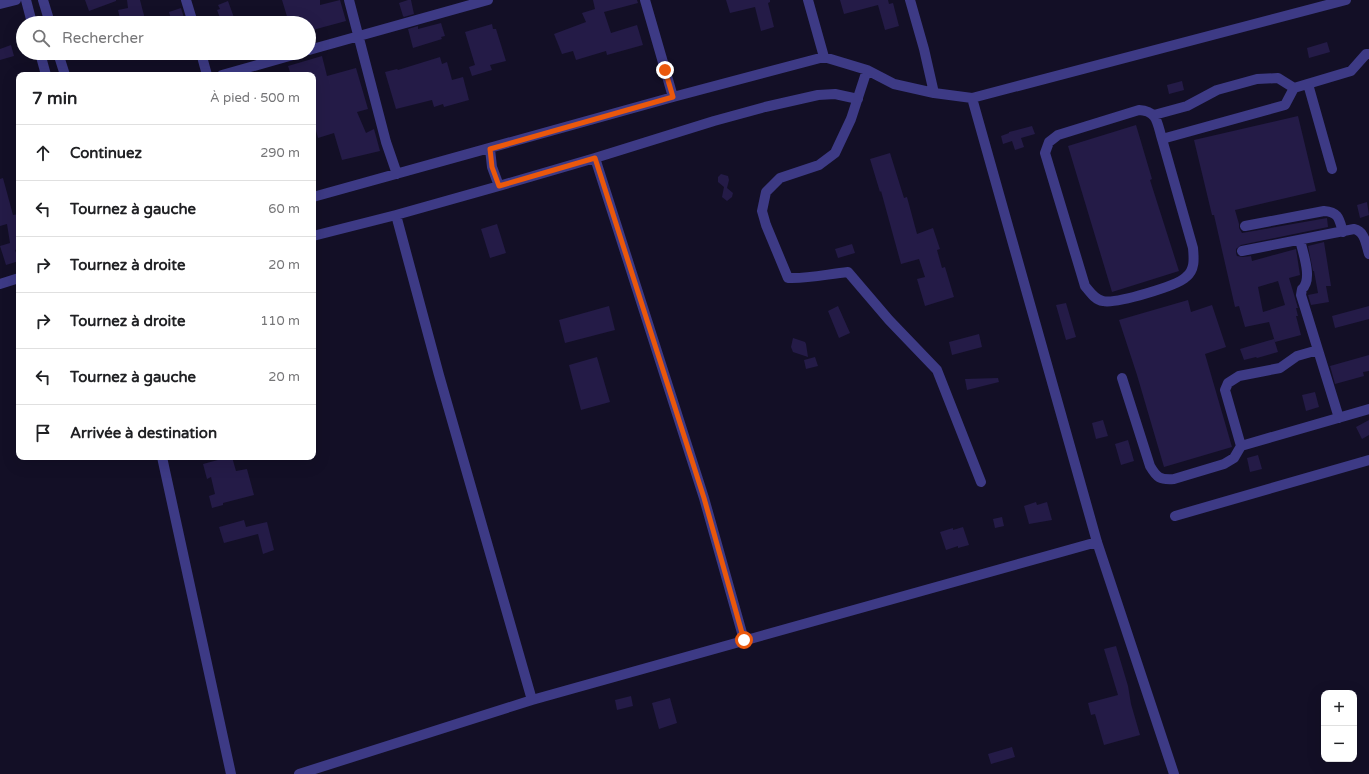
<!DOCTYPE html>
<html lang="fr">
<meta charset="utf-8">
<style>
:root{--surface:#fff;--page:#f6f6f6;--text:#202124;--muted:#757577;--line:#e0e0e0}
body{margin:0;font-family:"Varela Round",sans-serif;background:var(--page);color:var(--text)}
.controls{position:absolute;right:12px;bottom:12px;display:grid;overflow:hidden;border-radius:8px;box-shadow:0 4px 16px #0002}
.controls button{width:36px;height:36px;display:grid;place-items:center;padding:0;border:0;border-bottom:1px solid var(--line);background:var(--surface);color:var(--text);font:20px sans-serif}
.stop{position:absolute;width:12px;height:12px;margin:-9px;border:3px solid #ea580c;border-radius:50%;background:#fff}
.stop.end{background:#ea580c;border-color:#fff;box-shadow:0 1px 4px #0008}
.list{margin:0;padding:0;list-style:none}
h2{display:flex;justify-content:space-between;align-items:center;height:52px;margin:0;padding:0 16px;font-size:17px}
h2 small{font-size:13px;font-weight:400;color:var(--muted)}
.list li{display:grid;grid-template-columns:26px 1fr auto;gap:12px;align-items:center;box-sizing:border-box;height:56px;padding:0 16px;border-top:1px solid var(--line)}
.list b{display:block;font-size:15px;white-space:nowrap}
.list em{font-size:13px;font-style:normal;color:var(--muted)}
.icon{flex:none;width:22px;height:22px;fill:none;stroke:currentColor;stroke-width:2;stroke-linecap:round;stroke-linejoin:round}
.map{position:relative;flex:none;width:1369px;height:774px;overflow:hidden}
.search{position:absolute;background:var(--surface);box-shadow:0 4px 16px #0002;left:16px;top:16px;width:300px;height:44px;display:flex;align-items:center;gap:10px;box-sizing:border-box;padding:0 14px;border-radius:22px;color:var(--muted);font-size:15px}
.panel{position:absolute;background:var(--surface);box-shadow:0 4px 16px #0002;left:16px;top:72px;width:300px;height:388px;border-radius:8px}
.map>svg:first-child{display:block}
.building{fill:#241b47;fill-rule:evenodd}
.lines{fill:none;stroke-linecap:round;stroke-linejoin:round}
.minor{stroke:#3d3a85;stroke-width:10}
.route{stroke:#ea580c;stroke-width:5}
</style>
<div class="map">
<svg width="1369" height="774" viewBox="0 0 1369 774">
<rect width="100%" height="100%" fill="#130f26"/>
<path class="building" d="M 85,0 L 116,0 L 116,1 L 89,11 Z
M 127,0 L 140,0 L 146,23 L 121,23 L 118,10 L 128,8 Z
M 282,0 L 320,0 L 320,5 L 340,0 L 346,21 L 309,31 L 309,23 L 289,23 Z
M 408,0 L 411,0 L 414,14 L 404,17 L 403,16 L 399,3 Z
M 593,0 L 637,0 L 638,3 L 604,12 L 611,33 L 637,25 L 643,45 L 607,55 L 606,51 L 576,60 L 573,51 L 562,54 L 554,34 L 586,22 L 582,13 L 595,9 Z
M 726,0 L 770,0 L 770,2 L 768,3 L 774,27 L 761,31 L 755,7 L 730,13 Z
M 840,0 L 888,0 L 889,4 L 893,3 L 899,26 L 885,30 L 878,5 L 844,14 Z
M 228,1 L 236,23 L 222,23 L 217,10 L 220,9 L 218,5 Z
M 181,8 L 185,21 L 172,23 L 169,12 Z
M 441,23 L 445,36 L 441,37 L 442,39 L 413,48 L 408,29 L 418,26 L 418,29 Z
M 492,24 L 493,29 L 496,29 L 506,61 L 490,65 L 492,70 L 472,76 L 469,67 L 475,65 L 465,32 Z
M 1327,42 L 1330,52 L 1309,58 L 1307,48 Z
M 11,45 L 14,56 L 0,60 L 0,49 Z
M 322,56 L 327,76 L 356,68 L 368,109 L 357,112 L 366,133 L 374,129 L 380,151 L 342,160 L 334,133 L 318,138 L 313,119 L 313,75 L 291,75 L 288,66 Z
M 440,57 L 442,64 L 447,62 L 452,80 L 463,77 L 469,100 L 444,107 L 443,104 L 434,107 L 432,100 L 396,109 L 385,72 L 397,69 L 398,70 Z
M 1182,81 L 1184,90 L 1169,94 L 1167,85 Z
M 1298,116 L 1316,191 L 1235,210 L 1239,224 L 1239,228 L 1242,233 L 1327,218 L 1328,227 L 1241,245 L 1236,249 L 1236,253 L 1237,256 L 1243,257 L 1251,256 L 1252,261 L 1296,249 L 1300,275 L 1289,278 L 1298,308 L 1296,308 L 1298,316 L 1296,316 L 1301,335 L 1275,342 L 1269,322 L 1245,327 L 1239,306 L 1235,307 L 1214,215 L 1212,215 L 1194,140 ZM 1278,281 L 1285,305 L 1263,312 L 1258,287 Z
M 1136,125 L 1152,179 L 1150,180 L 1179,271 L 1112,292 L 1068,146 Z
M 1032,126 L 1035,134 L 1021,138 L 1024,147 L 1015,150 L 1012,141 L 1003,144 L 1001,136 L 1009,133 L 1009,132 Z
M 890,153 L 904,198 L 907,197 L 917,234 L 933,228 L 940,249 L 937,250 L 942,268 L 945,267 L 954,297 L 925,306 L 917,279 L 925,277 L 919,259 L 901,264 L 881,191 L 880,192 L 870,159 Z
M 721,174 L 728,176 L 729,180 L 727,188 L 733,193 L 732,197 L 727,201 L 722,197 L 724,187 L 718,182 L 718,177 Z
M 3,178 L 13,215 L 19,214 L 19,249 L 15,250 L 19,261 L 6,265 L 0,246 L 10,243 L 7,224 L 0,226 L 0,179 Z
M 1367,202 L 1369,215 L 1360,218 L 1357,205 Z
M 497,224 L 506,253 L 490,258 L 481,229 Z
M 1324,242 L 1331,286 L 1326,286 L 1329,302 L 1311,305 L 1308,295 L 1318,293 L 1314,271 L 1313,271 L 1308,246 Z
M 852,244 L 855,253 L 838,258 L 835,249 Z
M 1188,300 L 1191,312 L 1212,305 L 1226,347 L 1205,354 L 1232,447 L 1164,467 L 1137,375 L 1119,320 Z
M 1066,303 L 1076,337 L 1066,340 L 1056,305 Z
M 609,306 L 615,330 L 565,343 L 559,320 Z
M 838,306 L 850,333 L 839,338 L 828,311 Z
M 1369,306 L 1369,319 L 1335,328 L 1332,316 Z
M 979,334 L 982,347 L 952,355 L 949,342 Z
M 793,338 L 805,342 L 806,344 L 808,357 L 793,352 L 791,347 Z
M 1274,339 L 1278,352 L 1257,358 L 1256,357 L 1244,360 L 1240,349 Z
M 1369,355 L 1369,371 L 1363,372 L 1364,376 L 1335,384 L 1330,366 Z
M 597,357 L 610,402 L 581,410 L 569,365 Z
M 815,357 L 818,366 L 806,369 L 804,360 Z
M 998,378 L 999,382 L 967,390 L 965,379 Z
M 1315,392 L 1319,407 L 1306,411 L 1302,395 Z
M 1103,420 L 1108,436 L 1096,439 L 1092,423 Z
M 1369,420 L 1369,435 L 1362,439 L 1356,427 Z
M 1128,440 L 1134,461 L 1121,465 L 1115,444 Z
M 1258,455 L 1262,469 L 1250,472 L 1247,458 Z
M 229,457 L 232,457 L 236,471 L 247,469 L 254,495 L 223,503 L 223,505 L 212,508 L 209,496 L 215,494 L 211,477 L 207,479 L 203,464 Z
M 1036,502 L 1037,505 L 1047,502 L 1052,520 L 1029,524 L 1024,506 Z
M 1002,517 L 1004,526 L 995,528 L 993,519 Z
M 244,520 L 246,527 L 267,522 L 274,550 L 263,554 L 258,534 L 224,543 L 219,527 Z
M 963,527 L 969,545 L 958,548 L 958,546 L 946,550 L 940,532 L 953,528 L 953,530 Z
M 1116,646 L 1128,686 L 1131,704 L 1140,735 L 1104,745 L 1095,714 L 1091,715 L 1088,703 L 1118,695 L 1104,649 Z
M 631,696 L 633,706 L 617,710 L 615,700 Z
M 670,698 L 677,723 L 659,729 L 652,703 Z
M 1012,747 L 1015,757 L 991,764 L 988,754 Z"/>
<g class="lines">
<path class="minor" d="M 26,0 L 32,23
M 43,0 L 50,23
M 186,0 L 193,23
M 349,0 L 386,142 L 397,174
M 645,0 L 673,97
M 808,0 L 824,57
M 910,0 L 924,49 L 934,93
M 0,4 L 16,0
M 309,50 L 488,0
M 40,53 L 46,75
M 58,53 L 65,75
M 201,53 L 207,75
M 867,70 L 851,119 L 835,153 L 819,165 L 780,178 L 766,192 L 762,211 L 766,225 L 788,278 C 808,279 828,274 848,272 L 889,320 L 937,370 L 981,482
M 222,75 L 300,53
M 1308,84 L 1332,169
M 972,98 L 1097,542 L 1174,774
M 1154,115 L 1187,106 L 1217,90 L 1257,79 L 1278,78 L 1294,88 L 1351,71 L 1366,54 L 1369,54
M 1162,139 L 1193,248 C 1194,259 1195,270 1186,277 C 1177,286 1116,304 1103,301 C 1095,300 1090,292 1085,286 L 1045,153 L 1049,142 L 1058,135 L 1139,110 C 1158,111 1157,123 1162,139 L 1285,105 L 1294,88
M 490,149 L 492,167 L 499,186 L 595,158 L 704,498 L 744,640
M 595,158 L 714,121 L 765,107 L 818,95 L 835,94 L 858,99
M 499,186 L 396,215 L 439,375 L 532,700
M 313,197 L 673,97 L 824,57 L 867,70 L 894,84 L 934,93 L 972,98 L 1346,0
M 1245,226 L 1324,211 C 1339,212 1339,219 1343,232
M 313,236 L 396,215
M 1300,240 C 1303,253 1313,280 1302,289 L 1301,295 L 1339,418
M 1242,251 L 1354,229 C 1365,231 1366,245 1369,254
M 0,284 L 19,278
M 1122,378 L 1150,466 C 1157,478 1160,480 1174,479 L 1224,464 L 1234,458 L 1241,446 L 1369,409
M 1241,446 L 1225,390 L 1228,383 L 1239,376 L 1280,368 L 1297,356 L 1318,350
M 162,457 L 231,774
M 1175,516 L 1369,460
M 299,774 L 532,700 L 1097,542"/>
</g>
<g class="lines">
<path class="route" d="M 665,70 L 673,97 L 490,149 L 492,167 L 499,186 L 595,158 L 704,498 L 744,640"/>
</g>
</svg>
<div class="controls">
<button>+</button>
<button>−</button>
</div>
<div class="stop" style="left:744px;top:640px"></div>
<div class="stop end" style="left:665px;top:70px"></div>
<div class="search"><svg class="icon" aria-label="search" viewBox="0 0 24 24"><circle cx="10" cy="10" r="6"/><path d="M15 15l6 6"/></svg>Rechercher</div>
<section class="panel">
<h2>7 min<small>À pied · 500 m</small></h2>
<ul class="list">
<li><svg class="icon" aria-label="ahead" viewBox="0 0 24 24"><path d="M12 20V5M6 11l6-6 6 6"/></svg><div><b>Continuez</b></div><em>290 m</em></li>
<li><svg class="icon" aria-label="left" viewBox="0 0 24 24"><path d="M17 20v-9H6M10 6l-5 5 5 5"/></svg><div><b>Tournez à gauche</b></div><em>60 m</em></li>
<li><svg class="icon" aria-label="right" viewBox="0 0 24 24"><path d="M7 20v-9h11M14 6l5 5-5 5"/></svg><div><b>Tournez à droite</b></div><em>20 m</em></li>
<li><svg class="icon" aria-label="right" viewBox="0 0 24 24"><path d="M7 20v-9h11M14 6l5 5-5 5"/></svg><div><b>Tournez à droite</b></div><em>110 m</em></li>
<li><svg class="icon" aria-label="left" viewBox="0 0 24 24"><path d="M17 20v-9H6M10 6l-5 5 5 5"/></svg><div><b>Tournez à gauche</b></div><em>20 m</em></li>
<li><svg class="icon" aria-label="arrive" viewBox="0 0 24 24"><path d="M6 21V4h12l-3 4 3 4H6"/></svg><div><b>Arrivée à destination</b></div></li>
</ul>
</section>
</div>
